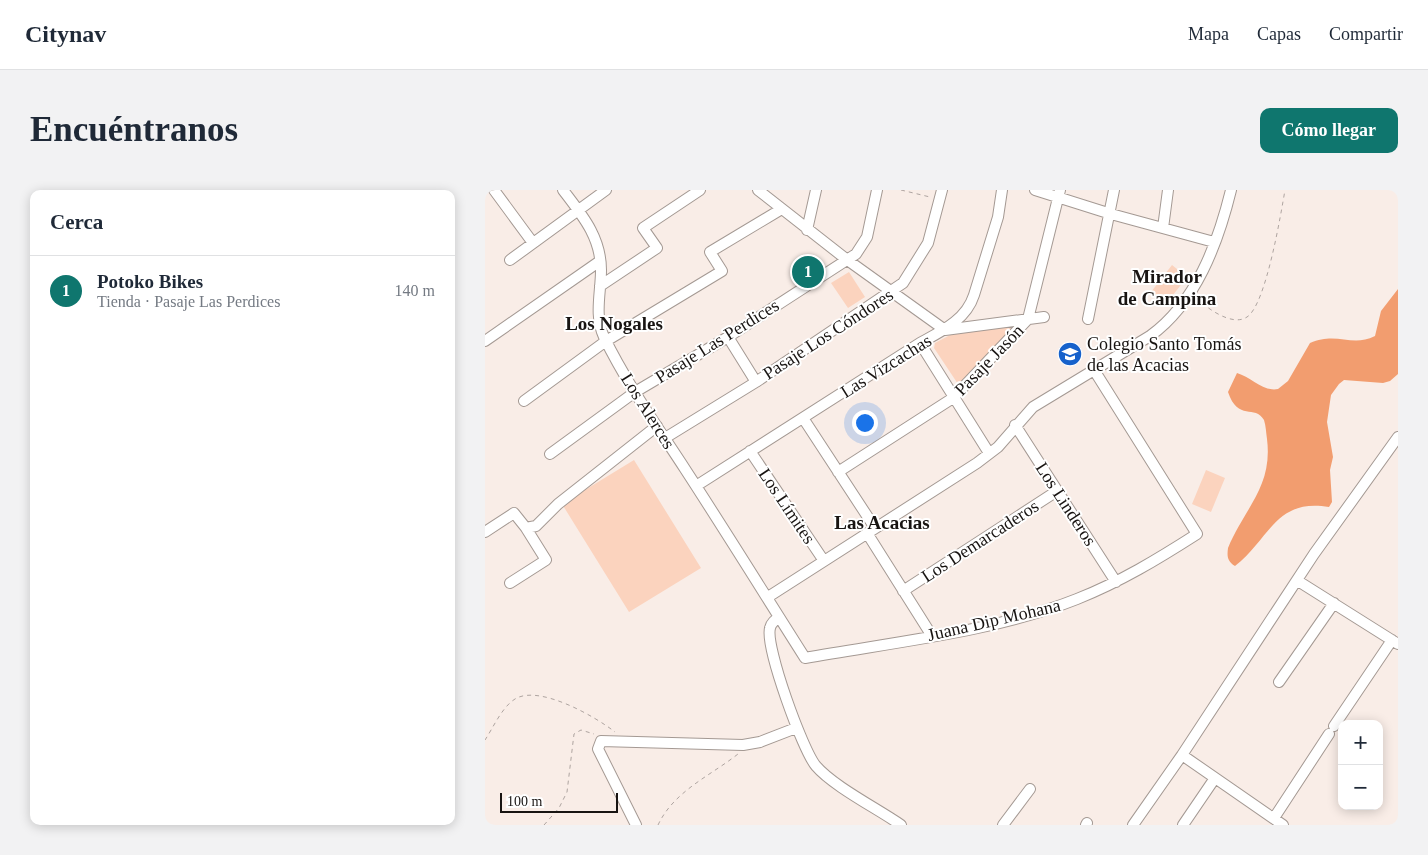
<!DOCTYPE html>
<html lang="es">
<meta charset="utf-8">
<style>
:root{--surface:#fff;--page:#f2f2f3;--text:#1f2937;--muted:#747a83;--line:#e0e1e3;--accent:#0f766e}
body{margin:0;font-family:Georgia,serif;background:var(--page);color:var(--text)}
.controls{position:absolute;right:15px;bottom:15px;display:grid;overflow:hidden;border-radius:10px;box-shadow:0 2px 12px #0003}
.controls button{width:45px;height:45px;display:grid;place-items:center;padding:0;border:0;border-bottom:1px solid var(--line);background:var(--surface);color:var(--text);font:25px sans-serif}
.scale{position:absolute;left:15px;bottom:12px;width:118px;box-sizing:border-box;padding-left:5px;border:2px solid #181412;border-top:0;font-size:14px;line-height:18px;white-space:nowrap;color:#181412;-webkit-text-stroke:4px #fff;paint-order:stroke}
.you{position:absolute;left:379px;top:232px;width:18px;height:18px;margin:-12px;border:4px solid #fff;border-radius:50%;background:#1a73e8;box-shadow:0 0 0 8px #1a73e833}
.badge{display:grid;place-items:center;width:32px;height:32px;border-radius:50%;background:var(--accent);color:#fff;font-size:16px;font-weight:700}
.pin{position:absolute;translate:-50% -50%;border:2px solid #fff;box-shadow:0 1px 5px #0006}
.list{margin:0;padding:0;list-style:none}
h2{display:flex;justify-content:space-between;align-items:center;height:65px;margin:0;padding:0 20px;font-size:21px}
h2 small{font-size:16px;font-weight:400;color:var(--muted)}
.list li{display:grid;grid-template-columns:32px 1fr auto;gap:15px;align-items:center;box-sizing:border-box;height:70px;padding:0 20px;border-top:1px solid var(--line)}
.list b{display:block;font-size:19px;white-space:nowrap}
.list p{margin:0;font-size:16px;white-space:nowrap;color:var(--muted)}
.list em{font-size:16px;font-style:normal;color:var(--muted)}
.map{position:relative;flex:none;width:913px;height:635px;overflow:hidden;border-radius:10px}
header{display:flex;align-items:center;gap:30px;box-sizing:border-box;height:70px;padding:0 25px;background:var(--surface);border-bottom:1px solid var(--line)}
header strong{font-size:24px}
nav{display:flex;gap:28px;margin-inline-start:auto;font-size:18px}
.intro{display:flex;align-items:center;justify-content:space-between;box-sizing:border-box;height:120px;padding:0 30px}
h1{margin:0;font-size:35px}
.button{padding:12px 22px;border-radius:10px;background:var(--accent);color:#fff;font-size:18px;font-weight:700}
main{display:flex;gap:30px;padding:0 30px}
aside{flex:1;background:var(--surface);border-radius:10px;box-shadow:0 2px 12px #0003}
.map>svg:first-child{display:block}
.green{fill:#fbd3be}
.forest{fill:#f29d6f}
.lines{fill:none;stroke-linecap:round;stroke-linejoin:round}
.minor-casing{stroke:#a49993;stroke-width:12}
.path{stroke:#aea4a0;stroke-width:1;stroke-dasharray:4 4;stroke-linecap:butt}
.minor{stroke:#fff;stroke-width:10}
.labels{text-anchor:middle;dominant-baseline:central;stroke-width:4;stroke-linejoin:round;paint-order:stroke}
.street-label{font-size:18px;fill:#181412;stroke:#fff}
.poi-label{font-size:18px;fill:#181412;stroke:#fff;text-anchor:start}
.neighbourhood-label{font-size:19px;font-weight:bold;fill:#181412;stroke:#fff}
</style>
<header>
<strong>Citynav</strong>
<nav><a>Mapa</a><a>Capas</a><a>Compartir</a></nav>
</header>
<div class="intro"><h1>Encuéntranos</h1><a class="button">Cómo llegar</a></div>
<main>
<aside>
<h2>Cerca<small></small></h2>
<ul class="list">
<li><span class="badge">1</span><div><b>Potoko Bikes</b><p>Tienda · Pasaje Las Perdices</p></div><em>140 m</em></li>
</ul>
</aside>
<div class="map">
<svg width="913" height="635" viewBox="0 0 913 635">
<rect width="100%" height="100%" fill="#f9ede7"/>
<path class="green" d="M 687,75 L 702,87 L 681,114 L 666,102 Z
M 364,82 L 380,107 L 363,118 L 346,93 Z
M 533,135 L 475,197 L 449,158 L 450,153 L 467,144 Z
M 149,270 L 216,378 L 144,422 L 77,314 Z
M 721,280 L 740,288 L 726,322 L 707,314 Z"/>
<path class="forest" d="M 913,99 L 913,184 L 905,191 L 898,193 L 859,190 L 854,194 L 846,205 L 842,232 L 848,267 L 845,280 L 847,312 L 844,317 C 790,308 785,349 750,376 C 742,371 742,366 743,358 C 760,317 788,297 782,249 C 781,243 781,236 779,230 C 770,214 753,232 743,202 L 752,183 C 766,187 778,202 793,199 L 803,191 L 825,153 C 853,141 866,158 890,146 L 896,121 Z"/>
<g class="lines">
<g class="minor-casing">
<path id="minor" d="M 9,0 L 48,53
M 78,0 C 97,25 116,47 116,80 C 116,103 109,125 119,147 C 142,194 172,236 200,279 C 241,342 280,405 320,468 C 409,452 509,442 592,409 C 635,392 673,369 712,344 L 609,180
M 273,0 L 361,69 L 460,140 L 559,127
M 550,0 L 626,24 L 729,52
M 678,38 L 683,0
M 322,40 L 331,0
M 25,70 L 121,0
M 115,96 L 172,58 L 158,38 L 215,0
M 603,129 L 629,0
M 243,147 L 271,192
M 0,151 L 115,71
M 435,153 L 504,263
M 39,211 L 121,151 L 237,81 L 225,62 L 295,20
M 318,228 L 390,338
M 530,235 L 631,392
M 180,248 L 271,192 L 418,93 L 443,53 L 457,0
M 265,261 L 339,371
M 65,264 L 150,202 L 243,147 L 371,64 L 382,47 L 392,0
M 353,282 L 468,208 L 543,129 L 575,0
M 211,296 L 435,153 C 457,141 481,130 489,105 L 513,27 L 517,0
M 0,342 L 29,323 L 41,338 L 51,336 L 73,314 L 172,236
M 382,343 L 447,446
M 813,391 L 913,454
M 25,393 L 61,370 L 41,338
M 418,401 L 572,301
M 283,407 L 492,273 L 513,257 L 548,217 L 665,146 C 711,113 733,53 746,0
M 294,427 C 290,430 286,433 285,438 C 280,457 318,561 331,576 C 348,596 393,619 416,635
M 794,492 L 849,413
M 849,536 L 907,450
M 697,565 L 798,635
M 789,628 L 844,544
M 151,635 L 113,559 L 116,551 L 258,555 L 275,552 L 311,538
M 518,635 L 545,599
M 601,635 L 602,633
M 648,635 L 697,565 L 829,364 L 913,247
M 698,635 L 730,588"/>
</g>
<path class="path" d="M 416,0 L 445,7
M 711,108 C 722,118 747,137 762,127 C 781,115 796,23 800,0
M 0,550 C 8,538 17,517 30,509 C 54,494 111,527 130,542
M 59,635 L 74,618 L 82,602 L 89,544 L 96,540 L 109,544
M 173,635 C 189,601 225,586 253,564"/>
<use href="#minor" class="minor"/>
</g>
<defs>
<g id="school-disc" transform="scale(1.25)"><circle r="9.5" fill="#1661cb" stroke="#fff"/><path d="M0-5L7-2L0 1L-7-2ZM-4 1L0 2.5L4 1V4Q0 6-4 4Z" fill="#fff"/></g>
</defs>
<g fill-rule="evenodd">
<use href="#school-disc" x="585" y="164"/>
</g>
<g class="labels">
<g class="street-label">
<text transform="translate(343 144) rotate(-33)">Pasaje Los Cóndores</text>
<text transform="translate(232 151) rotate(-32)">Pasaje Las Perdices</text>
<text transform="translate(504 170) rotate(-46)">Pasaje Jasón</text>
<text transform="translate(401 176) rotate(-32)">Las Vizcachas</text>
<text transform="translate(163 221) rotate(58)">Los Alerces</text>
<text transform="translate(581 314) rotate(57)">Los Linderos</text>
<text transform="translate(302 316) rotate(56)">Los Límites</text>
<text transform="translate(495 351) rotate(-33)">Los Demarcaderos</text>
<text transform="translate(509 430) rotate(-13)">Juana Dip Mohana</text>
</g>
<g class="poi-label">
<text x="602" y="154">Colegio Santo Tomás<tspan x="602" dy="21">de las Acacias</tspan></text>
</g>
<g class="neighbourhood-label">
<text x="682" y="86">Mirador<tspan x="682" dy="22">de Campina</tspan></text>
<text x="129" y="133">Los Nogales</text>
<text x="397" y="332">Las Acacias</text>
</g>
</g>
</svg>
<div class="controls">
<button>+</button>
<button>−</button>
</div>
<div class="scale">100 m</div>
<div class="you"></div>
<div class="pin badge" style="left:323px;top:82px">1</div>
</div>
</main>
